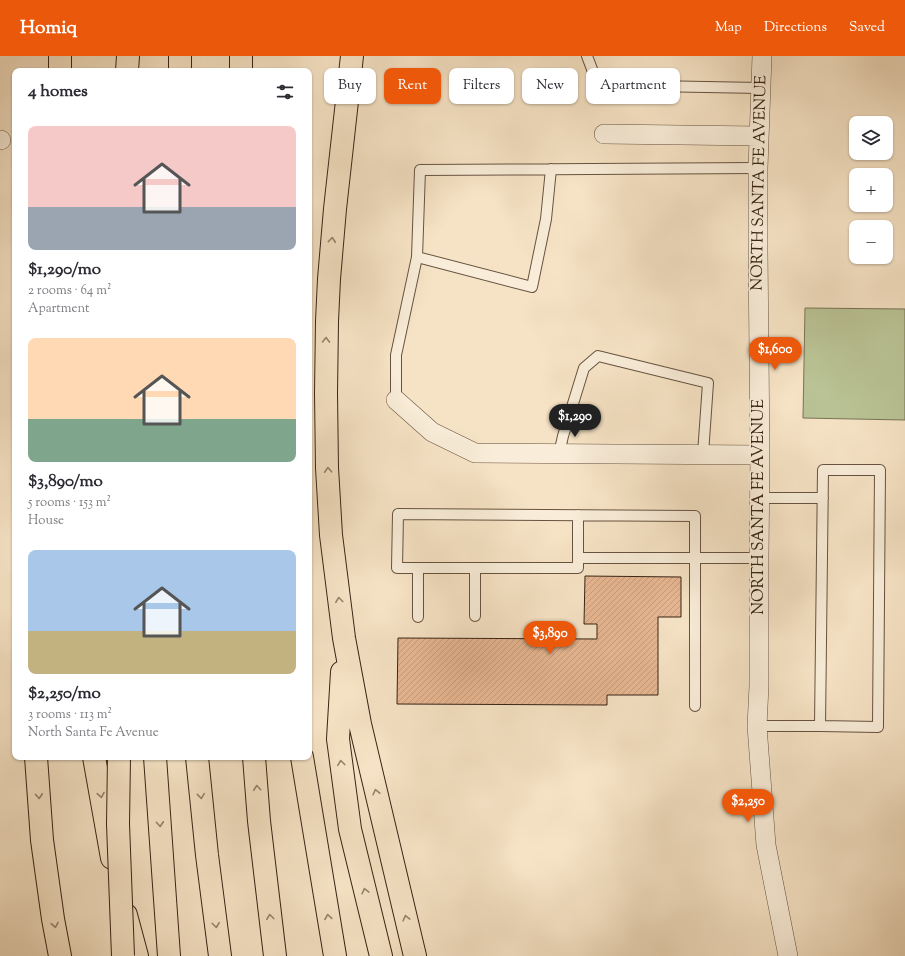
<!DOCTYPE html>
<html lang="en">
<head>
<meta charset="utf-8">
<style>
	:root { --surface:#fff; --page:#f7f7f7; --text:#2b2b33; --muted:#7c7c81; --accent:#ea580c }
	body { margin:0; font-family:"Sorts Mill Goudy",serif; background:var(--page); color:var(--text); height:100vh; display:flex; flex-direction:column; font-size:15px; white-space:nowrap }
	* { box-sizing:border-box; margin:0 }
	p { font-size:13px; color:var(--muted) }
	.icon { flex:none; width:22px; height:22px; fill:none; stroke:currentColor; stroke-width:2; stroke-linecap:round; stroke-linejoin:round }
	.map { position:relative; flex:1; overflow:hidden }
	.drawer { position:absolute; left:12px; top:12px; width:300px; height:692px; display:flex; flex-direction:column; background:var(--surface); border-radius:8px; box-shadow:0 1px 3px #0004 }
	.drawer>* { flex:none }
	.hud { position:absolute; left:324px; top:12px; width:380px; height:36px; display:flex; gap:8px }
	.controls { position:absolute; left:849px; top:60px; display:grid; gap:8px }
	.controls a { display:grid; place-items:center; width:44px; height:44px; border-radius:8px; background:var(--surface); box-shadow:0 1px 3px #0004; font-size:20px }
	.price { position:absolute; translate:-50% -34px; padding:0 9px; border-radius:14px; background:var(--accent); color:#fff; font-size:13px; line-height:26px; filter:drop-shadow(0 1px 2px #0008) }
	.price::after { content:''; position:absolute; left:50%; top:24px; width:12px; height:9px; margin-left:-6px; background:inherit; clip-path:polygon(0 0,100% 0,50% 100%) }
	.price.selected { background:#222; color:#fff }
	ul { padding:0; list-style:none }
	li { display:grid; align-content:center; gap:8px; height:212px; padding:0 16px }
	li span { display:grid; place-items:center; height:124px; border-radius:8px; color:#555 }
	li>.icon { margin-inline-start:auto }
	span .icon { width:72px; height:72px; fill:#fffc; stroke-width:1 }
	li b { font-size:17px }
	h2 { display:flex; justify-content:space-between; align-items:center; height:48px; padding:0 16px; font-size:17px }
	.tag { padding:0 14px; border-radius:8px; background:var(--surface); box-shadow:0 1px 3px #0004; font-size:14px; line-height:36px }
	.tag.selected { background:var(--accent); color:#fff }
	header { display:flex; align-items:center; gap:24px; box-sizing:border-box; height:56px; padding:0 20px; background:var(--accent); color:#fff }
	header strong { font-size:19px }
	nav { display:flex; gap:22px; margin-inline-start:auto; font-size:14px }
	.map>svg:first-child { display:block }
</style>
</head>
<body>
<header>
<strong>Homiq</strong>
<nav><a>Map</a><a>Directions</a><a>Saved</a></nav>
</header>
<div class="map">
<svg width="905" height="900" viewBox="0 0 905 900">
	<defs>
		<pattern id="building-hatch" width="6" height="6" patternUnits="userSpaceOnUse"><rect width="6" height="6" fill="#e8b793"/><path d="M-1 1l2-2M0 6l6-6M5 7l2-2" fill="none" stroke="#c89d7e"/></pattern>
	</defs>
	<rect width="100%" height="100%" fill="#f6e3c5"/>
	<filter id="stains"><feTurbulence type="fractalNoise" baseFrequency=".005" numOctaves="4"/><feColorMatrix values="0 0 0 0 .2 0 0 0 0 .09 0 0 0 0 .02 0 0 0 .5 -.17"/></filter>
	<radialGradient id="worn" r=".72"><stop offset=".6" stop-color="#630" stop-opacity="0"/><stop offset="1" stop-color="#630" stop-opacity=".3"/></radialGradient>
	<path fill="#bac496" stroke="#787455" d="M 805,252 L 905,253 L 905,364 L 803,362 Z"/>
	<path fill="url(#building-hatch)" stroke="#372314" d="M 585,520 L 681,521 L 681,561 L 658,561 L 658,639 L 607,639 L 607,649 L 397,648 L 398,582 L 597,583 L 597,568 L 584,568 Z"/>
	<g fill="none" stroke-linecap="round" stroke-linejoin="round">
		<defs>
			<path id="lane" d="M 587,0 L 598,29 L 760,32
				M 417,201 L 532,231 L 546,163 L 551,113
				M 396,344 L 396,299 L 417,201 L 420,114 L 758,112
				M 559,398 L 563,380 L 584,312 L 598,300 L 708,327 L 703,398
				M 823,414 L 880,414 L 878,671 L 820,670 Z
				M 759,442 L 823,442
				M 578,459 L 578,512 L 397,512 L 398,458 L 695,460 L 695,650
				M 578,502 L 759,502
				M 418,512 L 418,561
				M 475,512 L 475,560
				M 757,670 L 820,670"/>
			<path id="street" d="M 762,0 L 758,112 L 758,195 L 760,399 L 759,502 L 759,630 L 757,670 L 766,789 L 788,900
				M 604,78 L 759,80
				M 0,84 L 1,84
				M 396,344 L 432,376 L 475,397 L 760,399"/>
			<path id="highway" d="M 352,0 L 335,153 L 329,223 L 327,265 L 326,337 L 327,412 L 331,479 L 344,582 L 360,668 L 415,900
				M 60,15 L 60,0
				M 127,15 L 128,0
				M 180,15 L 180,0
				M 241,15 L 241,0
				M 342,616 L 338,683 L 350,773 L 381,900
				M 36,701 L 42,784 L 53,863 L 60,900
				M 94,701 L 112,802
				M 155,701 L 169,900
				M 197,701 L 207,799 L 220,900
				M 254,701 L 259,765 L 275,900
				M 302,701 L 335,900
				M 126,859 L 137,900"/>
		</defs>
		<use href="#lane" stroke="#675340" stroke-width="12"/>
		<use href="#street" stroke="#675340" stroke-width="20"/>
		<use href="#highway" stroke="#372314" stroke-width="24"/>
		<use href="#lane" stroke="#f9edd9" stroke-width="10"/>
		<use href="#street" stroke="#f9edd9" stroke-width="19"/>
		<use href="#highway" stroke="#f6e3c5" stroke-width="22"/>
		<defs>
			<path id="highway-bridge" d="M 119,701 L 118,768 L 123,900"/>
		</defs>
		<use href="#highway-bridge" stroke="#372314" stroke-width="24" stroke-linecap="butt"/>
		<use href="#highway-bridge" stroke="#f6e3c5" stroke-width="22"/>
	</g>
	<defs><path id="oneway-chevron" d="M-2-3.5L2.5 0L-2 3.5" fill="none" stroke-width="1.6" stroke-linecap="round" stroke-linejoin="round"/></defs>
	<g stroke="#96836c">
		<use href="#oneway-chevron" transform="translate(332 184) rotate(-85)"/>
		<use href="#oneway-chevron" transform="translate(326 284) rotate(-89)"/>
		<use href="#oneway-chevron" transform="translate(328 414) rotate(-93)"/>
		<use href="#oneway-chevron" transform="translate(339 544) rotate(-97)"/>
		<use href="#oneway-chevron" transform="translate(341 707) rotate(-97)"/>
		<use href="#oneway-chevron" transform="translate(257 732) rotate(-95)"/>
		<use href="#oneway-chevron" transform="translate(376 736) rotate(-103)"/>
		<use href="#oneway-chevron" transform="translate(101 739) rotate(80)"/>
		<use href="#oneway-chevron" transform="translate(39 740) rotate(86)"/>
		<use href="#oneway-chevron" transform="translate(201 740) rotate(84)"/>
		<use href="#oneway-chevron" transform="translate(160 768) rotate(86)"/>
		<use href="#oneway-chevron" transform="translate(365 835) rotate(-104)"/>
		<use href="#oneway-chevron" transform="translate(270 861) rotate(-97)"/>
		<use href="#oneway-chevron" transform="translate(328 861) rotate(-99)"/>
		<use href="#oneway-chevron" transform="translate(406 862) rotate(-104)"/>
		<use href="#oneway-chevron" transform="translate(55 869) rotate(80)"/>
		<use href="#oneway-chevron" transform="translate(216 869) rotate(83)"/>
	</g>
	<g text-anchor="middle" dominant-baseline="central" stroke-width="3.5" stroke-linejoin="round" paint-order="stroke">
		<g font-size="16" fill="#372314" stroke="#f9edd9">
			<text transform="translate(760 127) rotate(-89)">NORTH SANTA FE AVENUE</text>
			<text transform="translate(759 451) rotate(-90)">NORTH SANTA FE AVENUE</text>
		</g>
	</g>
	<rect width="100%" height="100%" filter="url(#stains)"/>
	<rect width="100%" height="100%" fill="url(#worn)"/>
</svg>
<div class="controls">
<a><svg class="icon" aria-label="layers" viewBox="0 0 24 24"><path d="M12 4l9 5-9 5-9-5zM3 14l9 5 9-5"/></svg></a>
<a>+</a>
<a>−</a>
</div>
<b class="price" style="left:775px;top:315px">$1,600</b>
<b class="price selected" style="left:575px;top:382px">$1,290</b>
<b class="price" style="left:550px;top:599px">$3,890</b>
<b class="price" style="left:748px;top:767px">$2,250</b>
<div class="hud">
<a class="tag">Buy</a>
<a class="tag selected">Rent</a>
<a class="tag">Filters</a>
<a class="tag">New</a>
<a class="tag">Apartment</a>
</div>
<section class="drawer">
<h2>4 homes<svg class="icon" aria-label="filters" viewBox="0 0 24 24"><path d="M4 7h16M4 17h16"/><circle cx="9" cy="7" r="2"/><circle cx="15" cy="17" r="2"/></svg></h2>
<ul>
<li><span style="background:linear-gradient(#f6c9c9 65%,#9aa5b1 0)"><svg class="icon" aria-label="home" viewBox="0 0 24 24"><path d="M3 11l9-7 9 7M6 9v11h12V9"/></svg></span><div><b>$1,290/mo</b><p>2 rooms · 64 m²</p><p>Apartment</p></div></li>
<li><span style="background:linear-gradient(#ffd9b3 65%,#7fa58c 0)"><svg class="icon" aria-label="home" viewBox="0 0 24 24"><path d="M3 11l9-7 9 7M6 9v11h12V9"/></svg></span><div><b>$3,890/mo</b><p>5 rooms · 153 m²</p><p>House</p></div></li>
<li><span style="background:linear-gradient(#a9c7e8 65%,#c2b280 0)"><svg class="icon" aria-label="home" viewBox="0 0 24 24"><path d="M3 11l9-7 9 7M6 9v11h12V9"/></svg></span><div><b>$2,250/mo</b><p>3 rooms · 113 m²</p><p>North Santa Fe Avenue</p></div></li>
</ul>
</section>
</div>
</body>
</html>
